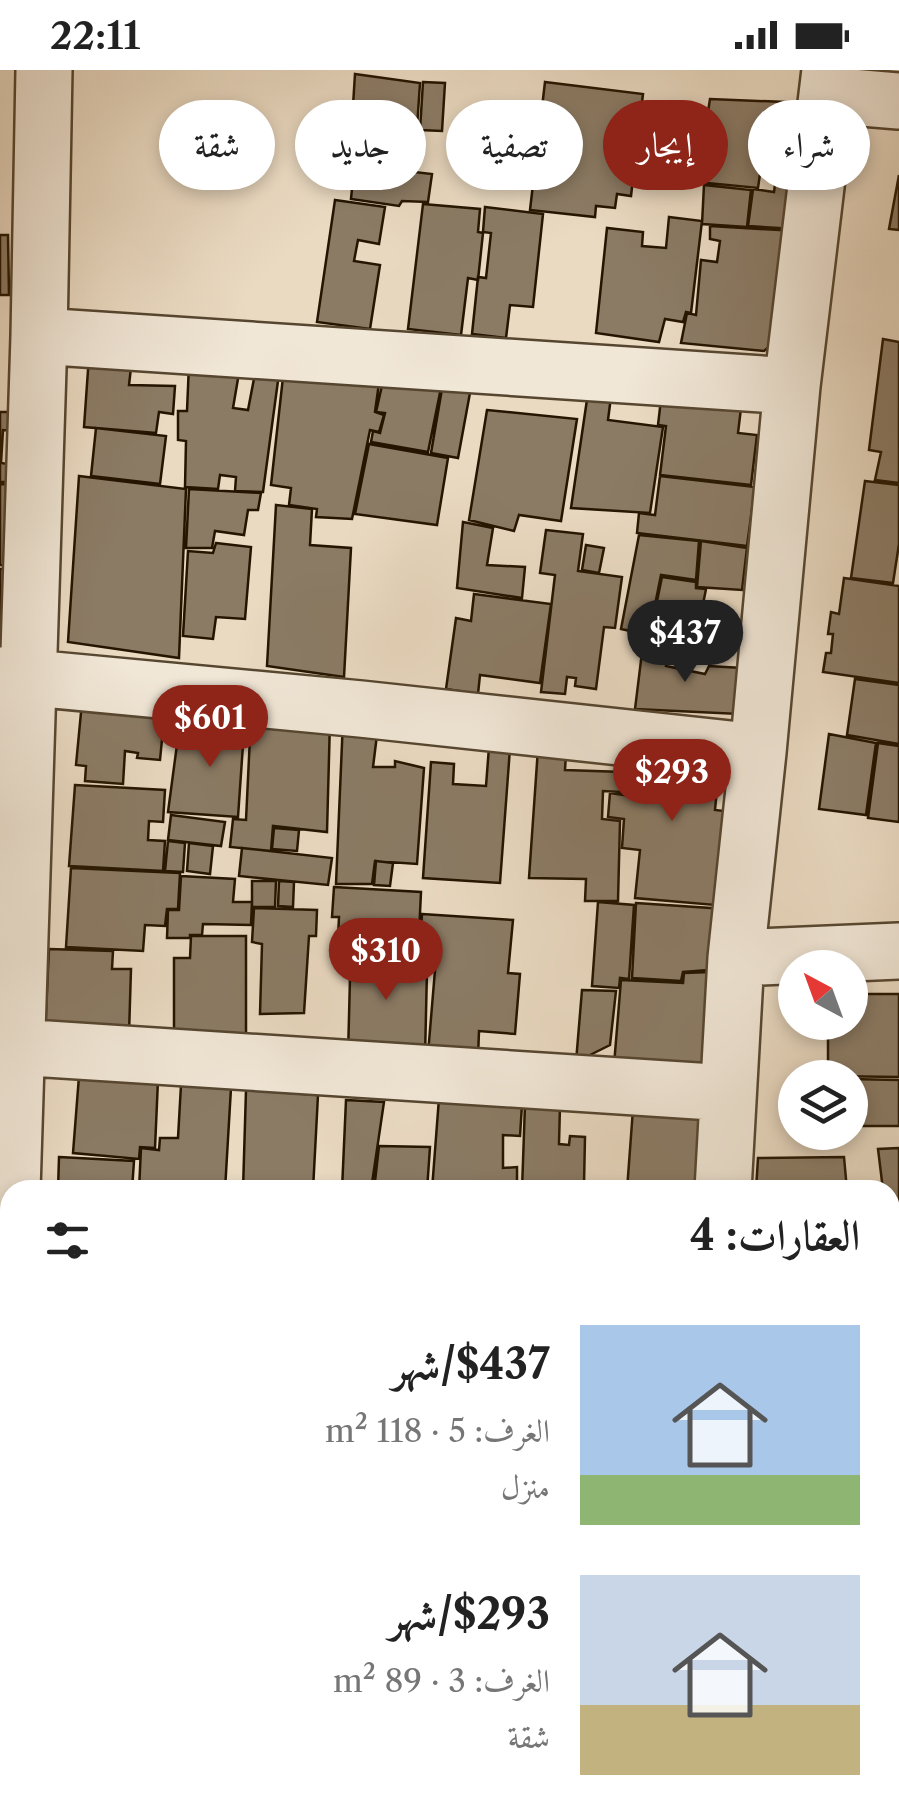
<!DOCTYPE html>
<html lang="ar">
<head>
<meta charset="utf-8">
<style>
	:root { --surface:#fff; --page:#f6f6f6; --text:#222; --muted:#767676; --accent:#8f2418 }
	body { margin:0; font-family:"Libre Caslon Text",Amiri,serif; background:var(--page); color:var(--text); direction:rtl; height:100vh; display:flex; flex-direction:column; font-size:38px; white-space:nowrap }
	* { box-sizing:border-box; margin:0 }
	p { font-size:32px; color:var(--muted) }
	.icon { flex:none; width:55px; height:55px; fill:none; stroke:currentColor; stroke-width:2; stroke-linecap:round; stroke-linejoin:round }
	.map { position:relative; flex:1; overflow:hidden; direction:ltr }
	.panel { position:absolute; left:0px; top:1110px; width:900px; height:640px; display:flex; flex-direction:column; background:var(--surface); border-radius:30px 30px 0 0; box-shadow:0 5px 15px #0003; direction:rtl }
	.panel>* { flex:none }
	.guide { position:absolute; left:30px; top:30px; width:840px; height:90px; direction:rtl; display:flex; gap:20px }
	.needle { width:65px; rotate:319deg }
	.fabs { position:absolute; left:778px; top:880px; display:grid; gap:20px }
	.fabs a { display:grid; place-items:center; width:90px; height:90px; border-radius:50%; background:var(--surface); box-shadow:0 5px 15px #0003; font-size:50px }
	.price { position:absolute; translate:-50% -85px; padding:0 22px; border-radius:35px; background:var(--accent); color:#fff; font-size:32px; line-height:65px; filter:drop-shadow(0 2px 5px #0008) }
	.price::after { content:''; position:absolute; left:50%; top:60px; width:30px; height:22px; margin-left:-15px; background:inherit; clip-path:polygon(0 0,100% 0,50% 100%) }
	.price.on { background:#222; color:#fff }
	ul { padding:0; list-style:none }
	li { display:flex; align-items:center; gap:30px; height:250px; padding:0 40px }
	li span { display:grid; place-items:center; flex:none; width:280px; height:200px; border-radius:0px; color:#555 }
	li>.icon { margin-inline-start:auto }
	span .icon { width:120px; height:120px; fill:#fffc; stroke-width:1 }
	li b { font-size:42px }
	h2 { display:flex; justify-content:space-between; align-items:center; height:120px; padding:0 40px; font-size:42px }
	.tag { padding:0 35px; border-radius:45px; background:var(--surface); box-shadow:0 5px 15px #0003; font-size:35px; line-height:90px }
	.tag.on { background:var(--accent); color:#fff }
	.status { display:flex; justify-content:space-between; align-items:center; height:70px; padding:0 50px; background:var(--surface); direction:ltr }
	.status svg { height:28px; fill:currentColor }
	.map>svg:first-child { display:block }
</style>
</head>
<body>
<div class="status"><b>22:11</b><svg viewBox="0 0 49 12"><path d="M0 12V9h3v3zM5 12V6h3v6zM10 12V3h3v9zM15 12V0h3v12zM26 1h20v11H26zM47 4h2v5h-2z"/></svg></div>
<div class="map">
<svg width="899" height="1750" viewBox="0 0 899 1750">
	<rect width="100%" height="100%" fill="#eadac2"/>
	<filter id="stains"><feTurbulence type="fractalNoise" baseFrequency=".002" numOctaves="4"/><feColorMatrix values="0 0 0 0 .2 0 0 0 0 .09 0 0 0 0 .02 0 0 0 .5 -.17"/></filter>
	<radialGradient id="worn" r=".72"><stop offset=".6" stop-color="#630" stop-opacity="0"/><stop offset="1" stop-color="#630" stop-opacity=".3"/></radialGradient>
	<path fill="#8b7b65" stroke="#241400" stroke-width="2.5" d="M 355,4 L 420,13 L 414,102 L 432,104 L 428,132 L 402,131 L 399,136 L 351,129 L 354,98 L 349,99 Z
		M 423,12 L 445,13 L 442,61 L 420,60 Z
		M 545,12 L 643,24 L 631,126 L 617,124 L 615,138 L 596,136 L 595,147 L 530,140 Z
		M 710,29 L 811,33 L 805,78 L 757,75 L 754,90 L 762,90 L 758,118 L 697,112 Z
		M 772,78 L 805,80 L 803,101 L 770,96 Z
		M 777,99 L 802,104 L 795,159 L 748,156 L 753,119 L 774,122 Z
		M 899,105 L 899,160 L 889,159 Z
		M 704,115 L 751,120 L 747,157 L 702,154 Z
		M 335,130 L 385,137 L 379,174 L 358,170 L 354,191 L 380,195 L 370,259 L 317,252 Z
		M 423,134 L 480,139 L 478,162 L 483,163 L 478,210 L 468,208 L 461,265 L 408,259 Z
		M 485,137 L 543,144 L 533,237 L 510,235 L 506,268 L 472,264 L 478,207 L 486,208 L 491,163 L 483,162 Z
		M 669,147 L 702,151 L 691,243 L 686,242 L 683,252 L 665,249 L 659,272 L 596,263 L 607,158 L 643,162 L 642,176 L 666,178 Z
		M 710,156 L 796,161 L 782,266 L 764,281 L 681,273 L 687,243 L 696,245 L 701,190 L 717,192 L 720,171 L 710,169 Z
		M 0,165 L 8,165 L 9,225 L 0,225 Z
		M 883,269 L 899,272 L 899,413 L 875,410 L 881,382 L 869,380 Z
		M 89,286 L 132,289 L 129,315 L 175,316 L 173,344 L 159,342 L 156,363 L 84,357 Z
		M 257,293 L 280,296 L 263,422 L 235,421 L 236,407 L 220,405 L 218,419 L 185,417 L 186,371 L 178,370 L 178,341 L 187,341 L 189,294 L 240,297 L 233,338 L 248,340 Z
		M 284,298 L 380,306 L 375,342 L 384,345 L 379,362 L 370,360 L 352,449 L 316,447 L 317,439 L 289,435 L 291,418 L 271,415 Z
		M 444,307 L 472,312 L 458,388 L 431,383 Z
		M 443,308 L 428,382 L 371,372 L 373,361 L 380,363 L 385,343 L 376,342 L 383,311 Z
		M 589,316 L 612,319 L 608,350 L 663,357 L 650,443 L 571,438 Z
		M 662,321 L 742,330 L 738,363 L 757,365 L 751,415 L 660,405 L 666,356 L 658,355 Z
		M 487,340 L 577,349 L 561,451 L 519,445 L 514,461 L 469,450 Z
		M 0,342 L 14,342 L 13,361 L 3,360 L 1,393 L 8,394 L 8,412 L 0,412 Z
		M 96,358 L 166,366 L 160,414 L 91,406 Z
		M 369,374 L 448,388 L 437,455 L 355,444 Z
		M 79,406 L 186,419 L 179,588 L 68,572 Z
		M 660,406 L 755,417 L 747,476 L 637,463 L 639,443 L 655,445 Z
		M 865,411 L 899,415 L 899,474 L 893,513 L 851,508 Z
		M 0,414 L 38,416 L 23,496 L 0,495 Z
		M 189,419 L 261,423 L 258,440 L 248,440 L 244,465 L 215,461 L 212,478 L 186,478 Z
		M 276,435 L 312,439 L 310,475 L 351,478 L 344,607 L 267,596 Z
		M 463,452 L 493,458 L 487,495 L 525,497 L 522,528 L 457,518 Z
		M 546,460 L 583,464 L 578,501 L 622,507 L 615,558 L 604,557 L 596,619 L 575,616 L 576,608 L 567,607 L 565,624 L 541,622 L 555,505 L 540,503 Z
		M 639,465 L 699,471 L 696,510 L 661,505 L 649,565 L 621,559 Z
		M 701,471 L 747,478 L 742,520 L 697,517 Z
		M 216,473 L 251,477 L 245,549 L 216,547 L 213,569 L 183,566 L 188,481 L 213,483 Z
		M 586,475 L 604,478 L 599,503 L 582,500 Z
		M 0,499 L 21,500 L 3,572 L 0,572 Z
		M 662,507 L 696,512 L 696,518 L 706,519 L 703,534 L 697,533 L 695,545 L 704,547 L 697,578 L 650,565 Z
		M 844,508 L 899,516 L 899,613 L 823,602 L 826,583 L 831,583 L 833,564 L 828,564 L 831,542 L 839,544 Z
		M 474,524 L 551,534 L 540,613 L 480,605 L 478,624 L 446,619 L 456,548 L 471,551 Z
		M 644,566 L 670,573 L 666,596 L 705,604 L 709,596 L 742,598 L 739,644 L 635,639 Z
		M 855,609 L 899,615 L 899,674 L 847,665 Z
		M 82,632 L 165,639 L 160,690 L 137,688 L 138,683 L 125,681 L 123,714 L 85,711 L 86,696 L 76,695 Z
		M 214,643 L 245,646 L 238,747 L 168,742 L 178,667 L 211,670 Z
		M 251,646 L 330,651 L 327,762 L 273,756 L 271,781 L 230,777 L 233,749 L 246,750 Z
		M 343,650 L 378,657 L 373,697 L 395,697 L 395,691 L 424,698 L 417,794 L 375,791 L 372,814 L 336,814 Z
		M 490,664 L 511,665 L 500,813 L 423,808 L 431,692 L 454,694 L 453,714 L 486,716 Z
		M 539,664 L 567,667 L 565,700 L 623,702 L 621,722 L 603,721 L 602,749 L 620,751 L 618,831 L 585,831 L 586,809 L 529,808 Z
		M 829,664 L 876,673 L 866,745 L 819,739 Z
		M 878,673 L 899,676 L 899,752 L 868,748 Z
		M 623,679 L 720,687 L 715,740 L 724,741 L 715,835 L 635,828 L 640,780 L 622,778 L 624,749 L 608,747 L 610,723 L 624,725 L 626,701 L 621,700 Z
		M 75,715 L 165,720 L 163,752 L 149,751 L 148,770 L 165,771 L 163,801 L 69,796 Z
		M 171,745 L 225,752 L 221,776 L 168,770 Z
		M 274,758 L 299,760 L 297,781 L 272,779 Z
		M 168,771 L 185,773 L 183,802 L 165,801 Z
		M 189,773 L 213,776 L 210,804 L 187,801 Z
		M 242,778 L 332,788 L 328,815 L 239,806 Z
		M 376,791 L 393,793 L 390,816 L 374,815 Z
		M 71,798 L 180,803 L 178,839 L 167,839 L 165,856 L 145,855 L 143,881 L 66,877 Z
		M 181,806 L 235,809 L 233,832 L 252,832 L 251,855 L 203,854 L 202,865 L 190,865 L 190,868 L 167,868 L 168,840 L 179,840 Z
		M 252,811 L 276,811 L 275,837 L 252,837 Z
		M 279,811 L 294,812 L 293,837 L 278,836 Z
		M 334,817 L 421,822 L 419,864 L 390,862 L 390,871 L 338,868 L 339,847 L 332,847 Z
		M 598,832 L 634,835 L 629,909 L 620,908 L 619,918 L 592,916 Z
		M 636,833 L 725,839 L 709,900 L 683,902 L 681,911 L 632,908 Z
		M 254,838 L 317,840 L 316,866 L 309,866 L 304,943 L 260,944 L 262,874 L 252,872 Z
		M 422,844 L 513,850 L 508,903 L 520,904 L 515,964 L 479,961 L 478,988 L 428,984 L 435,900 L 418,898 Z
		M 191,866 L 246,866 L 246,966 L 174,975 L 174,888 L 190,888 Z
		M 351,870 L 396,873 L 395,895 L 417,895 L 417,900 L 427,900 L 425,987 L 348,985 Z
		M 49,879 L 113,881 L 112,899 L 131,899 L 129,964 L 45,962 Z
		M 710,902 L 720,978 L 691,1002 L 614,995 L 621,910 L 683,913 L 684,903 Z
		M 582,920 L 616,921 L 610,975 L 576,992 Z
		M 850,924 L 899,924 L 899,1007 L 828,1006 L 828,952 L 850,952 Z
		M 79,1006 L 158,1010 L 155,1078 L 140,1077 L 139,1089 L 73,1083 Z
		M 850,1009 L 899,1010 L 899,1056 L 850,1056 Z
		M 181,1015 L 231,1018 L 225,1120 L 139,1120 L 141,1078 L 159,1080 L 160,1068 L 178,1068 Z
		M 246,1020 L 318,1025 L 313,1120 L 243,1120 Z
		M 439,1028 L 522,1035 L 520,1066 L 503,1065 L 503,1098 L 517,1097 L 517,1120 L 432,1120 Z
		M 346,1030 L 384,1032 L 371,1120 L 342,1120 Z
		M 525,1034 L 560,1036 L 559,1074 L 569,1075 L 570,1066 L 585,1067 L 584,1115 L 607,1116 L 607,1120 L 522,1120 Z
		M 633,1039 L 721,1045 L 733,1120 L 627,1120 Z
		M 379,1076 L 430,1077 L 427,1120 L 374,1120 Z
		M 899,1078 L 899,1135 L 890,1135 L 890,1120 L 883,1120 L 878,1079 Z
		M 59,1087 L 134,1091 L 132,1120 L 58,1120 Z
		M 844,1087 L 847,1120 L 756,1120 L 758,1088 Z
		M 890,1176 L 899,1176 L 899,1305 L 897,1306 L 890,1239 Z
		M 899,1410 L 899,1545 L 890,1545 L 890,1411 Z
		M 0,1580 L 10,1581 L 10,1654 L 0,1653 Z
		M 899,1624 L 899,1650 L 890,1650 L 890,1625 Z
		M 899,1650 L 899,1681 L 890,1681 L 890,1651 Z
		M 894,1689 L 899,1689 L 899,1750 L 894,1750 L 897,1738 L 890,1737 L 890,1709 Z
		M 0,1703 L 9,1704 L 10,1740 L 26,1740 L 24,1750 L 3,1747 L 0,1750 Z
		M 61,1740 L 122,1740 L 121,1750 L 60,1750 Z
		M 126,1740 L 208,1740 L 207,1750 L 125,1750 Z
		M 229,1740 L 310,1740 L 309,1750 L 228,1750 Z
		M 346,1740 L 406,1740 L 404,1750 L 344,1750 Z
		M 494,1740 L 579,1740 L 578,1750 L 493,1750 Z
		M 583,1740 L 656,1740 L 656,1750 L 583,1750 Z
		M 793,1740 L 852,1740 L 851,1749 Z
		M 789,1741 L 832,1750 L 786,1750 Z
		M 438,1742 L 465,1745 L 465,1750 L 437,1750 Z"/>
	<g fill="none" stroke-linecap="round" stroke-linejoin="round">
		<defs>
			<path id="street" d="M 827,25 L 899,31
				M 39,266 L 792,316
				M 0,605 L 361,639 L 758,682
				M 736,888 L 899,881
				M 16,977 L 728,1023
				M 12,1120 L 39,266 L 44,0
				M 723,1120 L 736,888 L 758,682 L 792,316 L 830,0
				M 0,1330 L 3,1320 L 10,1165
				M 890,1382 L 899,1381
				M 0,1386 L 10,1386
				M 0,1566 L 10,1567
				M 699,1750 L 700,1740"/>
		</defs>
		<use href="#street" stroke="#564630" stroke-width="60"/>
		<use href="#street" stroke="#f1e7d7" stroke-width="55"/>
	</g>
	<rect width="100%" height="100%" filter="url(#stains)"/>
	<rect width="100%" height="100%" fill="url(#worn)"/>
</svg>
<div class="fabs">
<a><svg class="needle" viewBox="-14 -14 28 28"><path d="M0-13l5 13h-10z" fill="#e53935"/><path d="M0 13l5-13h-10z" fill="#767676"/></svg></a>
<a><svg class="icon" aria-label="layers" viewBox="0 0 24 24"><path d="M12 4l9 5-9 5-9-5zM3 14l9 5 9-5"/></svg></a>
</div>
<b class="price on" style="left:685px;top:615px">$437</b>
<b class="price" style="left:210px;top:700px">$601</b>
<b class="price" style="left:672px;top:754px">$293</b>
<b class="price" style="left:386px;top:933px">$310</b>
<div class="guide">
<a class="tag">شراء</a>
<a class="tag on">إيجار</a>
<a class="tag">تصفية</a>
<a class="tag">جديد</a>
<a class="tag">شقة</a>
</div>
<section class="panel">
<h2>العقارات: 4<svg class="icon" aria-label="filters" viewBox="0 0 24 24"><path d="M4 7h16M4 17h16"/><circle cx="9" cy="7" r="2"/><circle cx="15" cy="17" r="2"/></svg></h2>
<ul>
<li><span style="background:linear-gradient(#a9c7e8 75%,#8fb573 0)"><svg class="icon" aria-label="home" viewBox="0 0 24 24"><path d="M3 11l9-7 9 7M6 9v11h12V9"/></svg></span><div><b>$437/شهر</b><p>الغرف: 5 · 118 m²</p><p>منزل</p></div></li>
<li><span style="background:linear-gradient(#c9d6e8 65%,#c2b280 0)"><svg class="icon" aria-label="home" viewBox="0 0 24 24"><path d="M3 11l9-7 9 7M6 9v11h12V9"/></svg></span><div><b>$293/شهر</b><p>الغرف: 3 · 89 m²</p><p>شقة</p></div></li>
</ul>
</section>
</div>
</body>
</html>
